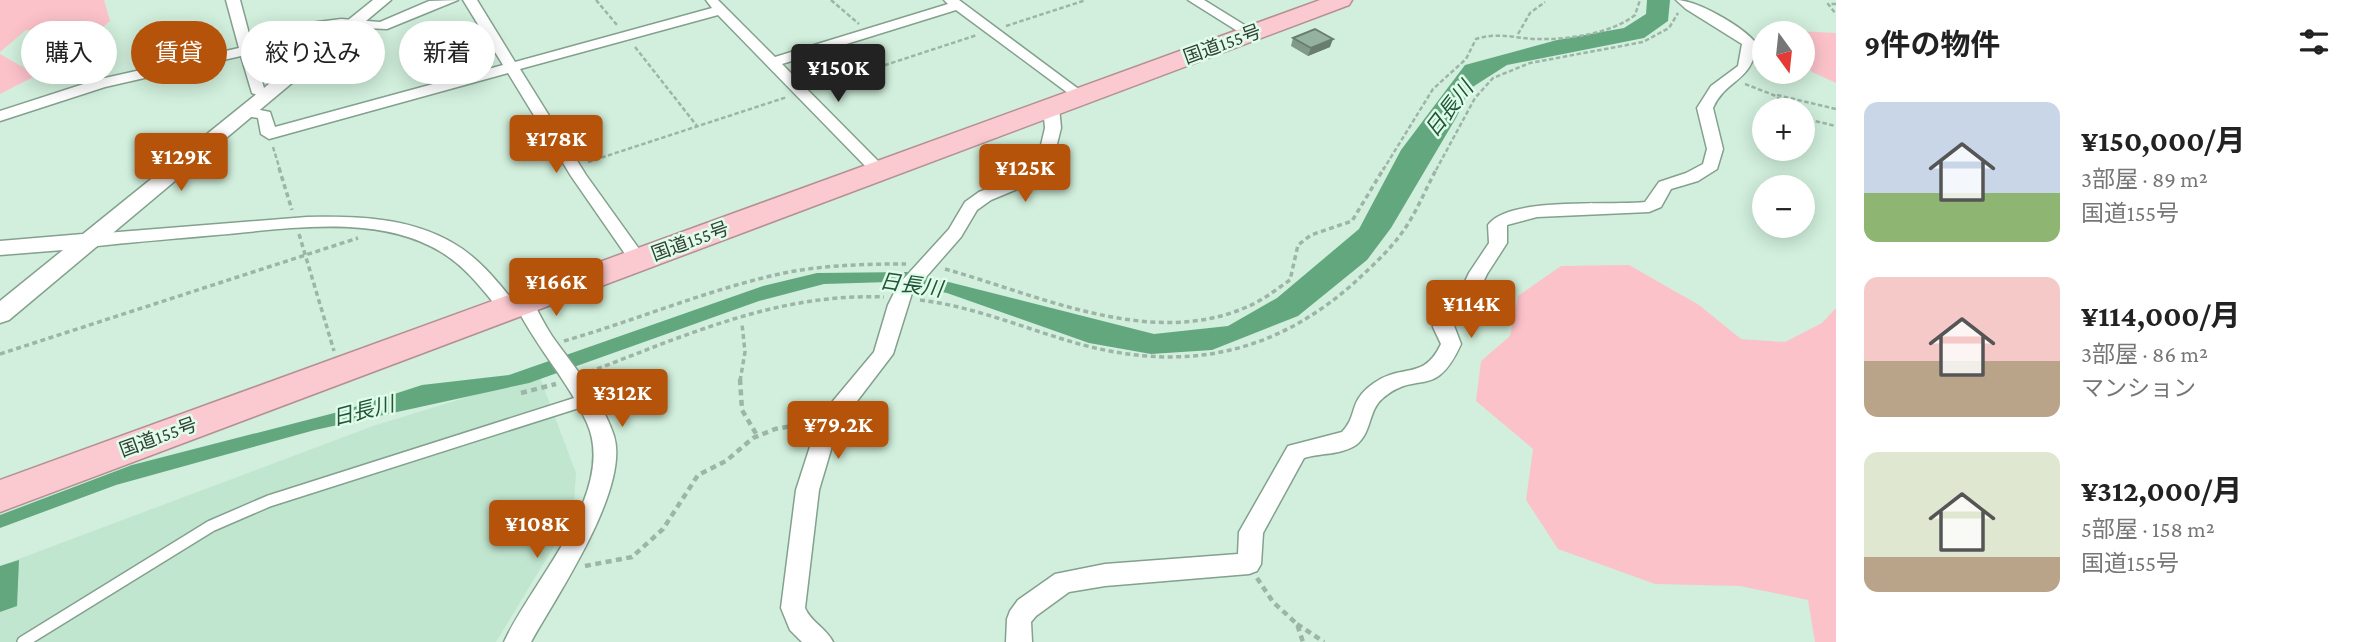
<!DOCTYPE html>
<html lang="ja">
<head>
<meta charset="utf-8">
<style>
	:root { --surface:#fff; --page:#f2f2f2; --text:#222; --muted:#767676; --accent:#b45309 }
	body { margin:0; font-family:"Crimson Pro","Noto Sans JP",serif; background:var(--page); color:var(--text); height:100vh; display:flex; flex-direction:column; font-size:26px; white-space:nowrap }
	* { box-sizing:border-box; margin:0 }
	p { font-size:23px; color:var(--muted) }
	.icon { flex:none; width:38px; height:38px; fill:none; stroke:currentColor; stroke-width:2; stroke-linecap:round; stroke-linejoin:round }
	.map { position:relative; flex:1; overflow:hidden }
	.panel { display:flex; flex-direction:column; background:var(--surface); width:525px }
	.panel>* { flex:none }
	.hud { position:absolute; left:21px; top:21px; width:665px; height:63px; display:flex; gap:14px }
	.needle { width:46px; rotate:165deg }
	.fabs { position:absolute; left:1752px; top:21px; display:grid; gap:14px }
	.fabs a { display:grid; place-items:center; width:63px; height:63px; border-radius:50%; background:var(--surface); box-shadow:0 4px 18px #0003; font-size:35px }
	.price { position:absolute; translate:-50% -60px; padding:0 16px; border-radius:7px; background:var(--accent); color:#fff; font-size:23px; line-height:46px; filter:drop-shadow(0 2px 4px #0008) }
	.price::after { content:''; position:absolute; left:50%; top:42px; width:21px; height:16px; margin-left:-10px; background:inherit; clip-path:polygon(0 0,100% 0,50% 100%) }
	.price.current { background:#222; color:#fff }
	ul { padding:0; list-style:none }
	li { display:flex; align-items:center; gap:21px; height:175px; padding:0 28px }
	li span { display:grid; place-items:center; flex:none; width:196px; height:140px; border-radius:14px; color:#555 }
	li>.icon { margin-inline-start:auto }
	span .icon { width:84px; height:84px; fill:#fffc; stroke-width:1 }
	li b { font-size:30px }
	h2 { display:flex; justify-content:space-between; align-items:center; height:84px; padding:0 28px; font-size:30px }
	.tag { padding:0 24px; border-radius:32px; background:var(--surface); box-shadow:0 4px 18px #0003; font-size:24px; line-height:63px }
	.tag.current { background:var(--accent); color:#fff }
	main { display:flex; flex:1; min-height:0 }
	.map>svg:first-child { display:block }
</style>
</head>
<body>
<main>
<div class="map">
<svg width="1836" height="642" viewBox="0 0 1836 642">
	<rect width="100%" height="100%" fill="#d1efdc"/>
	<path fill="#c1e6cf" d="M 539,375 L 576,473 L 573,515 L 496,642 L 0,642 L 0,566 L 373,426 Z"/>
	<path fill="#fcc2ca" d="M 0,0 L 104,0 L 110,21 L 88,39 L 26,30 L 0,52 Z
		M 1779,30 L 1836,33 L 1836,83 L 1812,72 L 1803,63 L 1802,33 L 1780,33 Z
		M 0,54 L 37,75 L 0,94 Z
		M 1629,265 L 1699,305 L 1741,339 L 1785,342 L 1822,323 L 1836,308 L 1836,642 L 1815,642 L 1808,600 L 1740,586 L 1655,584 L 1558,549 L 1526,500 L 1533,449 L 1476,401 L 1481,361 L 1510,336 L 1518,296 L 1561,266 Z"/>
	<path fill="#63a77f" d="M 1647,0 L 1670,0 L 1668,21 L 1644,38 L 1507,65 L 1471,88 L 1456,118 L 1391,228 L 1367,260 L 1298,316 L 1212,350 L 1151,354 L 1089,343 L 947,293 L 889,282 L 824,284 L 759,301 L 529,383 L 315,430 L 116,485 L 0,528 L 0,515 L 132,465 L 342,411 L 422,385 L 509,375 L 763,286 L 817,273 L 909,272 L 1154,334 L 1228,326 L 1277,298 L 1359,229 L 1401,150 L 1465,65 L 1557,40 L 1624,28 L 1646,14 Z
		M 19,560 L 17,606 L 0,612 L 0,566 Z"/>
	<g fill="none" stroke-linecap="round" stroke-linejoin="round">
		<defs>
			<path id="service" d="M 23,642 L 211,526 L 269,501 L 586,400"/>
			<path id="minor" d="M 226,0 L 240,0 L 252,45 L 310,23 L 341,19 L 380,22 L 429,1 L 458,0 L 387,29 L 341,27 L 313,31 L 272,49 L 254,53 L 264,88 L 274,95 L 272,98 L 267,99 L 252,93 L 241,56 L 105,87 L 0,121 L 0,111 L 96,80 L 239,48 Z
				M 463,0 L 477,0 L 515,62 L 712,8 L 706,0 L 718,0 L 775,57 L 948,4 L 944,0 L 959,0 L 1088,96 L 1086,99 L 1076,99 L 956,10 L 782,64 L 885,168 L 887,171 L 879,176 L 873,174 L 718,15 L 520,69 L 586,175 L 647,260 L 638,266 L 632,264 L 571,176 L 508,73 L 269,139 L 261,134 L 258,118 L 241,115 L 238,112 L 246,107 L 270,112 L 275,127 L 503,65 Z
				M 1188,0 L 1204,0 L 1259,34 L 1257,37 L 1247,37 Z
				M 1676,0 C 1697,0 1742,26 1756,43 C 1754,82 1726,78 1713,108 L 1723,149 L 1717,169 L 1698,181 L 1671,189 L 1661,207 L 1649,212 L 1537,217 L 1507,225 L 1507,243 L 1487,274 L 1468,314 L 1453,323 L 1461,344 C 1435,402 1417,368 1382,399 C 1368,411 1372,433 1356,445 C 1341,455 1320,453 1304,458 L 1263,533 L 1261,564 L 1257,571 L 1249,574 L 1105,586 L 1069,592 L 1036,616 L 1031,622 L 1032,642 L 1006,642 L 1007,619 L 1010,611 L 1018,600 L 1055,574 L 1105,564 L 1238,554 L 1239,532 L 1288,446 L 1342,432 C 1359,414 1347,402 1374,383 C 1402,363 1424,381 1441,344 L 1433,327 L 1434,320 L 1454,305 L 1469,273 L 1489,243 L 1488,225 C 1508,196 1610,206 1645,202 L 1659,182 L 1686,173 L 1703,164 L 1707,149 L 1697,108 L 1711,86 L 1738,66 L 1742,44 L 1686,9 Z
				M 1051,102 L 1059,107 L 1061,128 L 1049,176 L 991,200 L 977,210 L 961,237 L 912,293 L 893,354 L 838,426 L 819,490 L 805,608 C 811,622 826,628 833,642 L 802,642 L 790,630 L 781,608 L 796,490 L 817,425 L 833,401 L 874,352 L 888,305 L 898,285 L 949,229 L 965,202 L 979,192 L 1035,170 L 1045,128 L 1043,107 Z
				M 307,217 C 356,216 409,217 453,243 C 478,257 497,281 515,303 L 524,296 L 531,298 C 538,311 544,324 552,336 C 574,367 602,399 614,436 C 630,489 557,595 531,642 L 504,642 C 531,582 618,492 587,423 C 569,382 537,348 517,308 L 508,314 L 501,312 C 483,290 465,266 441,252 C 377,213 287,229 216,235 C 174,239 131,242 89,247 L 80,241 L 83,237 L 106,233 Z"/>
			<path id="tertiary" d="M 373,0 L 391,0 L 9,320 L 0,323 L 0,301 L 63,250 L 0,255 L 0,241 L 83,234 Z"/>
			<path id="trunk" d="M 1320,0 L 1352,0 L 1349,5 L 0,512 L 0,480 Z"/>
		</defs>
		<use href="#service" stroke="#84a08e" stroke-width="14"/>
		<use href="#minor" stroke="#84a08e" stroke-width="3"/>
		<use href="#tertiary" stroke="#84a08e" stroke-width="3"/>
		<use href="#trunk" stroke="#b49093" stroke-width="3"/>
		<path stroke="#9db5a6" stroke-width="2.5" stroke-dasharray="4.5 2.5" stroke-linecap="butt" d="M 596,0 L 617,25
			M 831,0 L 859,24
			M 1836,4 L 1828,4 L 1836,14
			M 1006,26 L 1086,0
			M 1518,34 L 1530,13 L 1545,2
			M 635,47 L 697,126
			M 1745,84 L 1776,96 L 1791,110
			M 818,87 L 977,35
			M 1777,95 L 1836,109
			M 1802,118 L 1836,126
			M 273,147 L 280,170
			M 588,162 L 787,97
			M 1383,170 L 1433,89 L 1466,59 L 1476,39 C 1497,32 1514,38 1535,39 C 1566,40 1611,34 1635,15 L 1640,0
			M 1436,170 L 1475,98 L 1493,78 L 1530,63 L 1643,42 L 1669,28 L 1678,13"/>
		<path stroke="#9db5a6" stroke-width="3.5" stroke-dasharray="5 3.5" stroke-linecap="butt" d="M 279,168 L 292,210
			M 299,234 L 334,351
			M 945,269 C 1039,295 1152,350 1249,306 C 1263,300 1277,289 1290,280 L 1298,245 L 1311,235 L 1352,221 L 1384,168
			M 920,300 C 977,307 1028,330 1083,345 C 1186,372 1274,354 1354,283 C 1370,268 1388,252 1401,234 C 1416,214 1425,190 1437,168
			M 564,341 C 637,320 709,289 784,273 C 824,265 865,264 906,264
			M 0,354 L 358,238
			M 589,372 C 687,335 777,293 884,297
			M 740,381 L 745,352 L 742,324"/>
		<path stroke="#9db5a6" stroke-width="4.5" stroke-dasharray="6 4.5" stroke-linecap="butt" d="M 740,379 L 742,410 L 758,437
			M 521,393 L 556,384
			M 585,566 L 632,557 L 663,529 L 698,475 L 726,461 L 753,438 L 775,429 L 809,423
			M 1257,578 L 1273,602 L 1297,624 L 1303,642
			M 1297,624 L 1324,642"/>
		<use href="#service" stroke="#fff" stroke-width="11"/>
		<use href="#minor" fill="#fff" fill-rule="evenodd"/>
		<use href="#tertiary" fill="#fff" fill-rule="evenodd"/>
		<use href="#trunk" fill="#facad0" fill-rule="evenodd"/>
	</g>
	<path fill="#80998a" d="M 1293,38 L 1330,47 L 1308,56 L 1291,46 Z"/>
	<path fill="#687d70" d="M 1333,39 L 1330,47 L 1308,56 L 1311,48 Z"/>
	<path fill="#95b2a0" stroke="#687d70" stroke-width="2" d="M 1315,29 L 1333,39 L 1311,48 L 1293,38 Z"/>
	<g text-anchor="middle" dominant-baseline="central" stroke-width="5" stroke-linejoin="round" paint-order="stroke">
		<g font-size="19" fill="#333f37" stroke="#dffde9">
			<text transform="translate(1222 44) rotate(-20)">国道155号</text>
			<text transform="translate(690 241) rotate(-20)">国道155号</text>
			<text transform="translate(158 437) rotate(-20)">国道155号</text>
		</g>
		<g font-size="21" font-style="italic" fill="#215439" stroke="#dffde9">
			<text transform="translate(1449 109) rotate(-52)">日長川</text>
			<text transform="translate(911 285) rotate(8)">日長川</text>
			<text transform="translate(363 411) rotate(-14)">日長川</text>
		</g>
	</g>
</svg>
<div class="fabs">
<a><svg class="needle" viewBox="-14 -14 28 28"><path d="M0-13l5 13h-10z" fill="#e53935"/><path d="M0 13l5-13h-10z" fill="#767676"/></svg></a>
<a>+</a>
<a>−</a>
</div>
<b class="price current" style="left:838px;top:104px">¥150K</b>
<b class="price" style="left:556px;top:175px">¥178K</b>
<b class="price" style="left:181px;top:193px">¥129K</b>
<b class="price" style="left:1025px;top:204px">¥125K</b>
<b class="price" style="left:556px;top:318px">¥166K</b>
<b class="price" style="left:1471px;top:340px">¥114K</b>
<b class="price" style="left:622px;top:429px">¥312K</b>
<b class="price" style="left:838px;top:461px">¥79.2K</b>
<b class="price" style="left:537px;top:560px">¥108K</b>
<div class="hud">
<a class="tag">購入</a>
<a class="tag current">賃貸</a>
<a class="tag">絞り込み</a>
<a class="tag">新着</a>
</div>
</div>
<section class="panel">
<h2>9件の物件<svg class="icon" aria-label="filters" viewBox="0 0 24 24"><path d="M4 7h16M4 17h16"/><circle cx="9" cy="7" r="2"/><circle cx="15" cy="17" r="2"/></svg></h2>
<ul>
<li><span style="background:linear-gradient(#c9d6e8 65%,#8fb573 0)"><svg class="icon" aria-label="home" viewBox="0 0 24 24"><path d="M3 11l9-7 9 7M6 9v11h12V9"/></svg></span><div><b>¥150,000/月</b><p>3部屋 · 89 m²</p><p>国道155号</p></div></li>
<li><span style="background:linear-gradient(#f6c9c9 60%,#b9a48a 0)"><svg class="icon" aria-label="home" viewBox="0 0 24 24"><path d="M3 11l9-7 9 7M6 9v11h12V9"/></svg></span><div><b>¥114,000/月</b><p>3部屋 · 86 m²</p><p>マンション</p></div></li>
<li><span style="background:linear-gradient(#dfe7d0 75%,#b9a48a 0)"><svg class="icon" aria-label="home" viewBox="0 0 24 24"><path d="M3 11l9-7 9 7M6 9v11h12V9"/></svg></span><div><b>¥312,000/月</b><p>5部屋 · 158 m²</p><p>国道155号</p></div></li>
</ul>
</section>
</main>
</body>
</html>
